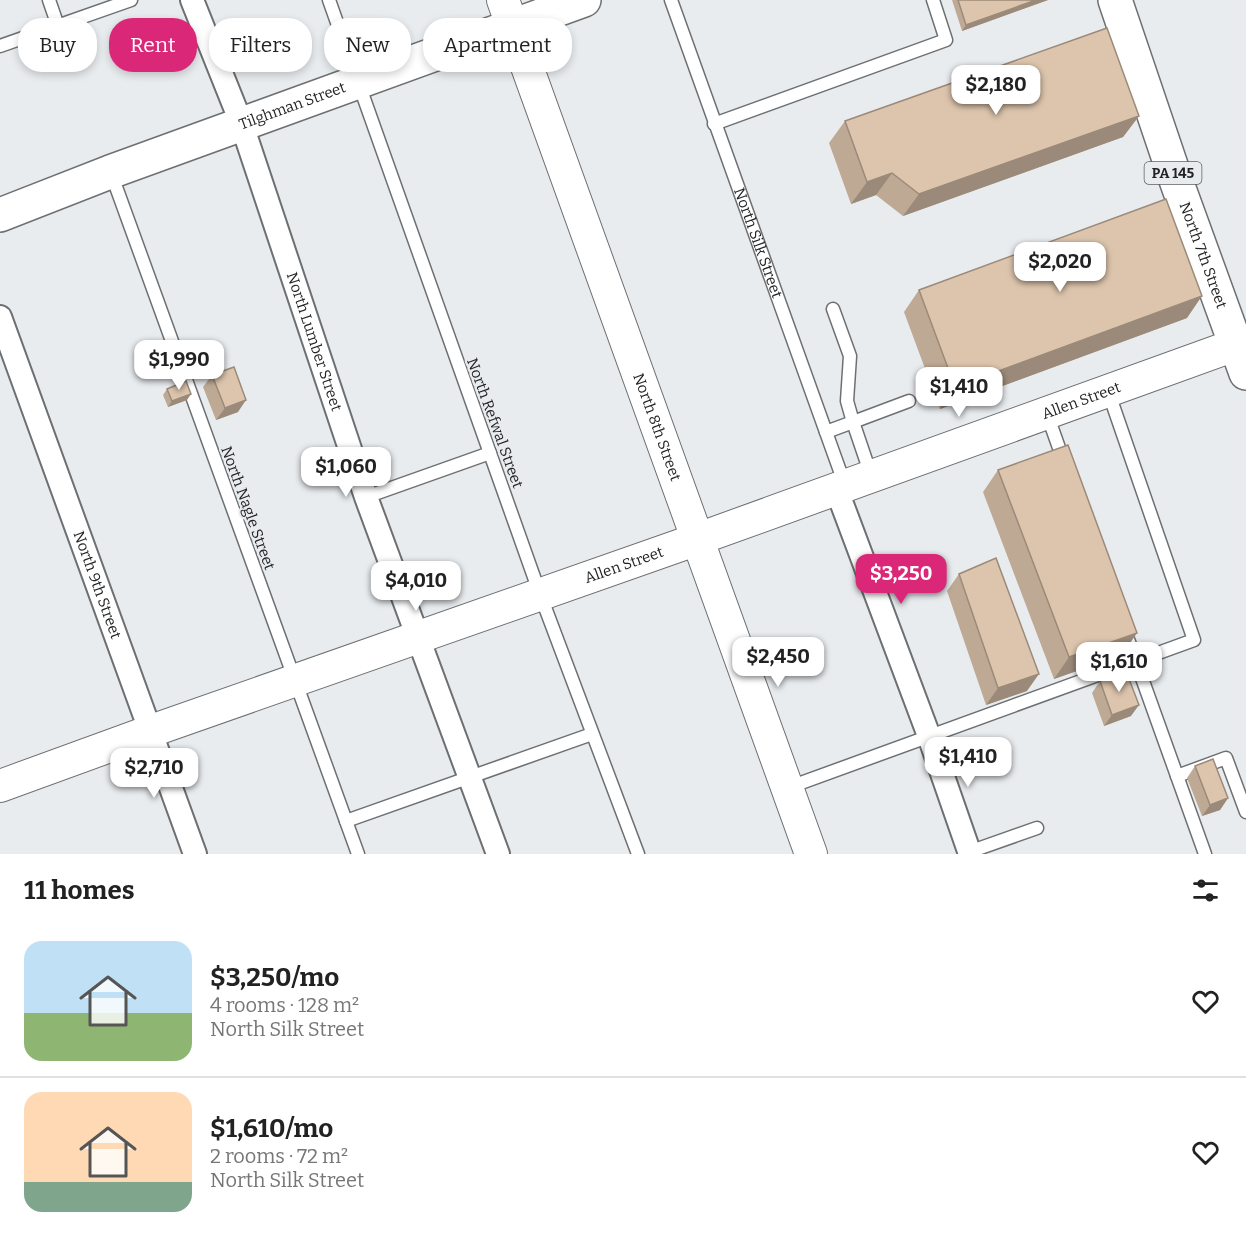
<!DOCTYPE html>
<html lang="en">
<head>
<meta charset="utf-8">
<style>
	:root { --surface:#fff; --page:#f6f6f6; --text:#222; --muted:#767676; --line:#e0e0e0; --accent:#db2777 }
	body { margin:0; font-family:Bitter,serif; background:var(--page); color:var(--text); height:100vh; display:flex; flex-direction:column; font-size:22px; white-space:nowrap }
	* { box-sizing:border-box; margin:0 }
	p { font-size:20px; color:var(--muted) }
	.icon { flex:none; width:33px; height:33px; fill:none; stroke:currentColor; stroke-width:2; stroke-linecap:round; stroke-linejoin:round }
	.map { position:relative; height:854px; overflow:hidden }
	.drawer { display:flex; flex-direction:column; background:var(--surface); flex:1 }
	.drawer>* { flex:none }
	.banner { position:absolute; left:18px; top:18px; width:600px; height:54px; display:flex; gap:12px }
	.price { position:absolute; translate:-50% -51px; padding:0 14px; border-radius:12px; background:#fff; color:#222; font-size:20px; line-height:39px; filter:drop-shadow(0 2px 3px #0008) }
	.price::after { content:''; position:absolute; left:50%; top:36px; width:18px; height:14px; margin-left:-9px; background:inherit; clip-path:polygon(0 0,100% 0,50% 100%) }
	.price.active { background:var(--accent); color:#fff }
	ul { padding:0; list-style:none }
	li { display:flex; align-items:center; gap:18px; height:150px; padding:0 24px }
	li+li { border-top:2px solid var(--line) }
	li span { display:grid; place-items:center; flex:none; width:168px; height:120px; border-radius:18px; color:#555 }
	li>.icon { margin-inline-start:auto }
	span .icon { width:72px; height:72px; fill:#fffc; stroke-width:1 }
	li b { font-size:26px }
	h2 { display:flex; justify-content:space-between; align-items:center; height:72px; padding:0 24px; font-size:26px }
	.chip { padding:0 21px; border-radius:24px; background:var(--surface); box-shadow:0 3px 9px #0003; font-size:21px; line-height:54px }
	.chip.active { background:var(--accent); color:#fff }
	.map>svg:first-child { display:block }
</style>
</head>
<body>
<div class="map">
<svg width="1246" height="854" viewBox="0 0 1246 854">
	<rect width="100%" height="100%" fill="#e9ecef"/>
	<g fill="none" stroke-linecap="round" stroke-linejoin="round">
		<defs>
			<g id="lane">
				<path d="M 49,0 L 58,26"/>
				<path d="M 329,0 L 540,594 L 638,854"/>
				<path id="s1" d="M 671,0 L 845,485"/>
				<path d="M 0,46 L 131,0"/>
				<path d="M 714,124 L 946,40 L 933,0"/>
				<path d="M 111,173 L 358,854"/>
				<path d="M 1047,414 L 1064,462"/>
				<path d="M 826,432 L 853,422 L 847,401 L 850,356 L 833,309"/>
				<path d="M 871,475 L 853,422 L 909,401"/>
				<path d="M 366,497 L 490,453"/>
				<path d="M 1124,628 L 1205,854"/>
				<path d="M 1177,776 L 1226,758 L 1246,812"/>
				<path d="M 787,788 L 1194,640 L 1108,391"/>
				<path d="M 346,821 L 592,734"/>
				<path d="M 969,852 L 1037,828"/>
			</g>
			<g id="street">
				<path id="s2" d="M 192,0 L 242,125 L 366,497 L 498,854"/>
				<path id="s3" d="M 0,317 L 195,854"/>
				<path d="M 836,488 L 929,736 L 970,854"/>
			</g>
			<g id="secondary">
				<path id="s4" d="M 503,0 L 811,854"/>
				<path id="s5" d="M 0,786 L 151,731 L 698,539 L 1246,341"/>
			</g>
			<g id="primary">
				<path id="s6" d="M 1115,0 L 1177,183 L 1246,373"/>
				<path id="s7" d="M 0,215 L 110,172 L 584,0"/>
			</g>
		</defs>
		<use href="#lane" stroke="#6d7072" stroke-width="15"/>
		<use href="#street" stroke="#6d7072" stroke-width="26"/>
		<use href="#secondary" stroke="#6d7072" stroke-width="34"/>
		<use href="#primary" stroke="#6d7072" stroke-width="36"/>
		<use href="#lane" stroke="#fff" stroke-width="12"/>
		<use href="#street" stroke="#fff" stroke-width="22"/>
		<use href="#secondary" stroke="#fff" stroke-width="32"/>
		<use href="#primary" stroke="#fff" stroke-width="33"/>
	</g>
	<path fill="#bea995" d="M 952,0 L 1048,0 L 962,31 Z
		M 1139,116 L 1123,137 L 903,216 L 876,195 L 851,204 L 829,143 L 845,121 Z
		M 919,290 L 1187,318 L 940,409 L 904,312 Z
		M 212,375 L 238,412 L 216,420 L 203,387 Z
		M 167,389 L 187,400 L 168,407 L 163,395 Z
		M 998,470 L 1122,655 L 1054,679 L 983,492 Z
		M 959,574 L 1027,691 L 986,705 L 947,591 Z
		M 1100,681 L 1131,716 L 1104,726 L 1092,693 Z
		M 1195,766 L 1228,798 L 1220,810 L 1202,816 L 1187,778 Z"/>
	<path fill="#9b8a79" d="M 1036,0 L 1048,0 L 962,31 L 966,25 Z
		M 1139,116 L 1123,137 L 903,216 L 919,194 Z
		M 892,173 L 876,195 L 851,204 L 867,182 Z
		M 1202,296 L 1187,318 L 940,409 L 955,387 Z
		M 191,394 L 187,400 L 168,407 L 172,401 Z
		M 246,400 L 238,412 L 216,420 L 225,408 Z
		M 1137,633 L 1122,655 L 1054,679 L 1069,657 Z
		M 1039,674 L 1027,691 L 986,705 L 998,688 Z
		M 1139,705 L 1131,716 L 1104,726 L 1112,715 Z
		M 1228,798 L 1220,810 L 1202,816 L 1210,805 Z"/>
	<path fill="#ddc5ad" stroke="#9b8a79" stroke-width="1.5" d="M 958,0 L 1036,0 L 966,25 Z
		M 1107,28 L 1139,116 L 919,194 L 892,173 L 867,182 L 845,121 Z
		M 1166,199 L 1202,296 L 955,387 L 919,290 Z
		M 234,367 L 246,400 L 225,408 L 212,375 Z
		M 186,381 L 191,394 L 172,401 L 167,389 Z
		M 1068,445 L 1137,633 L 1069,657 L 998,470 Z
		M 996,558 L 1039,674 L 998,688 L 959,574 Z
		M 1126,671 L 1139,705 L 1112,715 L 1100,681 Z
		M 1213,759 L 1228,798 L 1210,805 L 1195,766 Z"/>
	<g text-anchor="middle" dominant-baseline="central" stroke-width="4.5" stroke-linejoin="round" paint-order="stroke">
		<rect fill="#e9ecef" stroke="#5e5f61" stroke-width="1.5" x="1144.5" y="162" width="57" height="22" rx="4.5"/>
		<g font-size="14" font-weight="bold" fill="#222324">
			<text x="1173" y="173">PA 145</text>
		</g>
		<g font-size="15" fill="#222324" stroke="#e9ecef">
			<text stroke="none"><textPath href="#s7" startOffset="312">Tilghman Street</textPath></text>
			<text stroke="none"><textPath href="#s1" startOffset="258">North Silk Street</textPath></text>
			<text stroke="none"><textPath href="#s6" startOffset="270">North 7th Street</textPath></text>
			<text stroke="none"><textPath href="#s2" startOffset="363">North Lumber Street</textPath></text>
			<text stroke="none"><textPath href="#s5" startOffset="1148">Allen Street</textPath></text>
			<text transform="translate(495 423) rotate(70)">North Refwal Street</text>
			<text stroke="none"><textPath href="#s4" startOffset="454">North 8th Street</textPath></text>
			<text transform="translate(248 508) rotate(70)">North Nagle Street</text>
			<text stroke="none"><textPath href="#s5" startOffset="662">Allen Street</textPath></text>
			<text stroke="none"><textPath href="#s3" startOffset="285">North 9th Street</textPath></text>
		</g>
	</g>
</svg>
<b class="price" style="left:996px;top:116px">$2,180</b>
<b class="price" style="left:1060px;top:293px">$2,020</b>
<b class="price" style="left:179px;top:391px">$1,990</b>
<b class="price" style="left:959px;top:418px">$1,410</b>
<b class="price" style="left:346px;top:498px">$1,060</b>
<b class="price active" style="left:901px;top:605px">$3,250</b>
<b class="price" style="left:416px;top:612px">$4,010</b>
<b class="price" style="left:778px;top:688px">$2,450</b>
<b class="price" style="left:1119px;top:693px">$1,610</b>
<b class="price" style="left:968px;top:788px">$1,410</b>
<b class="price" style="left:154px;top:799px">$2,710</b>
<div class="banner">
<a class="chip">Buy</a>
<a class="chip active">Rent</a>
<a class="chip">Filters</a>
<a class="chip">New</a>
<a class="chip">Apartment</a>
</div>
</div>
<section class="drawer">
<h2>11 homes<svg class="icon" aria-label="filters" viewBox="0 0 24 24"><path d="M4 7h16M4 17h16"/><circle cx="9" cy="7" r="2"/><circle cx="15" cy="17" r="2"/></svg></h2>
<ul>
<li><span style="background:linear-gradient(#bfe0f5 60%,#8fb573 0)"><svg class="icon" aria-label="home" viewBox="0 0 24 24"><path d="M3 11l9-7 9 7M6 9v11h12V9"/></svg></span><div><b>$3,250/mo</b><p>4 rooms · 128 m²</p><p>North Silk Street</p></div><svg class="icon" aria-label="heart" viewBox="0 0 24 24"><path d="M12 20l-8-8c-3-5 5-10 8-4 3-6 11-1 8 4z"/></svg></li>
<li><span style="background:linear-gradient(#ffd9b3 75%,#7fa58c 0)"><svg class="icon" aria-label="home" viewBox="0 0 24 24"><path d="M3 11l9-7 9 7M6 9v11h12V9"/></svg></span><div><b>$1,610/mo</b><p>2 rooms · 72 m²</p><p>North Silk Street</p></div><svg class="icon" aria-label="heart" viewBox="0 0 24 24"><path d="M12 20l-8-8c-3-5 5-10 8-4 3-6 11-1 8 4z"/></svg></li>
</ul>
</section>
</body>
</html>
